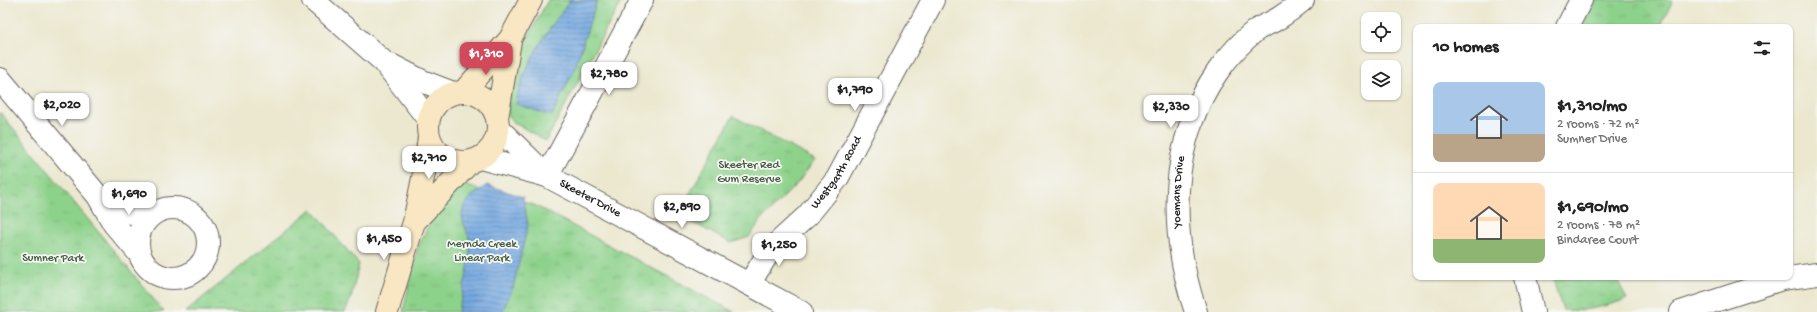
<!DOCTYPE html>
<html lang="en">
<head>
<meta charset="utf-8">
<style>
	:root { --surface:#fff; --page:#f2f2f2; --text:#222; --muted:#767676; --line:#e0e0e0; --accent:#d1495b }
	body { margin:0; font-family:"Gochi Hand",sans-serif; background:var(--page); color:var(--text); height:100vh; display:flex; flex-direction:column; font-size:15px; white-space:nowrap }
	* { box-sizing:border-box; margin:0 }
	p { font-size:13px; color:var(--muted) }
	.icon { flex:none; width:22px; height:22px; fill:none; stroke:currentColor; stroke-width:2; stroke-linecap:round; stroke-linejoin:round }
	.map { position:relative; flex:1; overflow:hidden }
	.details { position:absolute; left:1413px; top:24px; width:380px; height:256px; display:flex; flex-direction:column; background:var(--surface); border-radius:8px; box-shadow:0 1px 3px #0004 }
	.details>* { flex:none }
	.tools { position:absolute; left:1361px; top:12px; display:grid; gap:8px }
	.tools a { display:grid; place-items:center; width:40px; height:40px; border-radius:8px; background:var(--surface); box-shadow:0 1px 3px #0004; font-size:20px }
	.price { position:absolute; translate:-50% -34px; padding:0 9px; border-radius:8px; background:#fff; color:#222; font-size:13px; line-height:26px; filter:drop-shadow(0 1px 2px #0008) }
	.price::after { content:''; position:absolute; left:50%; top:24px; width:12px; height:9px; margin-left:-6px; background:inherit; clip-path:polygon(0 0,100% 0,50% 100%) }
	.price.current { background:var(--accent); color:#fff }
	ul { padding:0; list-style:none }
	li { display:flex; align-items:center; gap:12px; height:100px; padding:0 20px }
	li+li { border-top:1px solid var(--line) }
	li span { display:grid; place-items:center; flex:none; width:112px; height:80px; border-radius:8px; color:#555 }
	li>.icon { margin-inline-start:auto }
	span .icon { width:48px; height:48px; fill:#fffc; stroke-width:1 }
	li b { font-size:17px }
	h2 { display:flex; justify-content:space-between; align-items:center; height:48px; padding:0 20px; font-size:17px }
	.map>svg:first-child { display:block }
</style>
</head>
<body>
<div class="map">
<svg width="1817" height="312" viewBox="0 0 1817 312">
	<defs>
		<pattern id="park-tufts" width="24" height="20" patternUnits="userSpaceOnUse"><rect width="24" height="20" fill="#8dd28b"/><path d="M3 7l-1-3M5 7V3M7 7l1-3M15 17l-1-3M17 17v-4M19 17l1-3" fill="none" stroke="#79b477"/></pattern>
		<pattern id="water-rules" width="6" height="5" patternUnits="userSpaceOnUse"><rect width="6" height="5" fill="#75a7e0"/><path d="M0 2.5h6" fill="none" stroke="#5f87b5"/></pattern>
	</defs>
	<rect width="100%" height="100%" fill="#f6f6f2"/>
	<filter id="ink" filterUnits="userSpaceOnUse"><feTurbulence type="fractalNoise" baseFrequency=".025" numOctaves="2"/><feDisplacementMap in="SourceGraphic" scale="8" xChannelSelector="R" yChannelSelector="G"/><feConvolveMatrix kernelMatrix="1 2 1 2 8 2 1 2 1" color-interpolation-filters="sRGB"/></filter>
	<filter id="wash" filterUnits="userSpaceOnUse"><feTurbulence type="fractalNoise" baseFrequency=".012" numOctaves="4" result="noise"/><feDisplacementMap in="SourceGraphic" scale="16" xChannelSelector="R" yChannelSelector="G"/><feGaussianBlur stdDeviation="0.9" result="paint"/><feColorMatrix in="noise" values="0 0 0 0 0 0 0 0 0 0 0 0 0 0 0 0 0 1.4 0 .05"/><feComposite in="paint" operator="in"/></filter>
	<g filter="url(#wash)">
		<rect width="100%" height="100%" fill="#ece8d0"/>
		<path fill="url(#park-tufts)" stroke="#547754" d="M 548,0 L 622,0 L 546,141 L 513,122 L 509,117 L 507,107 L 518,55 Z
			M 1596,0 L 1673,0 L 1660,27 L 1583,27 L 1582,26 Z
			M 0,112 L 164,312 L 0,312 Z
			M 733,116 L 815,160 L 796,185 L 761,220 L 749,237 L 731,243 L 678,215 Z
			M 460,184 L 534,205 L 734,312 L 403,312 L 417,250 L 430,222 L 442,202 Z
			M 312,209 L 359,264 L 351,298 L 345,312 L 185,312 Z
			M 1552,277 L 1616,277 L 1627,299 C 1607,306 1585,312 1563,310 Z"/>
		<path fill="url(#water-rules)" stroke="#48627e" d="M 570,0 L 597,0 L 575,68 L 552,116 L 516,104 C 522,64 548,32 570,0 Z
			M 487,185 L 523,197 L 528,225 L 513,288 L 502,312 L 458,312 C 463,290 470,267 470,245 C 470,232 459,222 463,209 C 467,198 479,191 487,185 Z"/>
	</g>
	<g filter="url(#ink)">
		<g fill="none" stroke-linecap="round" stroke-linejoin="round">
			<defs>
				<g id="street">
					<path d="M 313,0 L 384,62 L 428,119"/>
					<path d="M 1567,27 L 1581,0"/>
					<path d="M 391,65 L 422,81 L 453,93"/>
					<path d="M 0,79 L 98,196 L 114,224 L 138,252"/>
					<path d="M 498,128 L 547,176"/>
					<path id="s1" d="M 480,158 L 547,176 L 801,312"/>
					<path d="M 547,176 L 642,0"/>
					<path d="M 100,198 C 121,213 127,214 153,214"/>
					<circle cx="173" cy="243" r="35"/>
					<path d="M 1525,277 L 1533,312"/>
					<path id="s2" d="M 749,284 L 771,249 L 808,215 L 837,179 L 933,0"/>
					<path id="s3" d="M 1196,312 C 1169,233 1168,142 1218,71 C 1228,57 1241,42 1255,31 C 1262,26 1271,23 1279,18 C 1287,13 1295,7 1303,0"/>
					<path d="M 1681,312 L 1782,279 L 1817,274"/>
				</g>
				<path id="secondary" d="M 464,91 L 510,39 L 531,0
					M428 127a35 35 0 1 1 70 0a35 35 0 1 1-70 0Z
					M 497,118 L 510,41
					M 415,221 L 470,162
					M 387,312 L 414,222 L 424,173 L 429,137"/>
			</defs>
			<use href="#street" stroke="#65635b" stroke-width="24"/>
			<use href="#secondary" stroke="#65635b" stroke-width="24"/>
			<use href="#street" stroke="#fff" stroke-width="22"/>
			<use href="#secondary" stroke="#f9e7c3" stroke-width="22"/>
		</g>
	</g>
	<g text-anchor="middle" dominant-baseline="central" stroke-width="3.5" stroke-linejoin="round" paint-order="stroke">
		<g font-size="12" fill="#445c43" stroke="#f6f6f2">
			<text x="749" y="166">Skeeter Red<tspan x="749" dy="14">Gum Reserve</tspan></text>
			<text x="482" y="245">Mernda Creek<tspan x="482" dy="14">Linear Park</tspan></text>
			<text x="53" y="259">Sumner Park</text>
		</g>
		<g font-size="12" fill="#1c1c1c" stroke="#f6f6f2">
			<text stroke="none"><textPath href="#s2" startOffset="143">Westgarth Road</textPath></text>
			<text stroke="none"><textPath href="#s3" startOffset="122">Yoemans Drive</textPath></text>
			<text stroke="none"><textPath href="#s1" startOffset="118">Skeeter Drive</textPath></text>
		</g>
	</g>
</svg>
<div class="tools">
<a><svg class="icon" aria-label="locate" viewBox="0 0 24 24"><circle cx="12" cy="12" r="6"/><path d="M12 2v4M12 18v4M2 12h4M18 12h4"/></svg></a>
<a><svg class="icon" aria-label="layers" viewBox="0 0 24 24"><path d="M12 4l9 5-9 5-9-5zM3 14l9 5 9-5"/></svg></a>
</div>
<b class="price current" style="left:486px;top:76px">$1,310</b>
<b class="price" style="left:609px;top:96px">$2,780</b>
<b class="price" style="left:855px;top:112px">$1,790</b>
<b class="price" style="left:62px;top:127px">$2,020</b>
<b class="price" style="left:1171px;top:129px">$2,330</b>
<b class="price" style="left:429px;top:180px">$2,710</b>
<b class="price" style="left:129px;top:216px">$1,690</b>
<b class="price" style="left:682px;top:229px">$2,890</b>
<b class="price" style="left:384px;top:261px">$1,450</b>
<b class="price" style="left:779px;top:267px">$1,250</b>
<section class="details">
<h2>10 homes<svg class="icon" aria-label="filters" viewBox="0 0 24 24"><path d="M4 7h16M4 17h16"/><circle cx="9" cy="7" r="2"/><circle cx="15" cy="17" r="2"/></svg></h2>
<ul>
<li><span style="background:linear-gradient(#a9c7e8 65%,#b9a48a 0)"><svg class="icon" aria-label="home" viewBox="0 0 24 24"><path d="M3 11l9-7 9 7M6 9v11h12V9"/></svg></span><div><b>$1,310/mo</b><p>2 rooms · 72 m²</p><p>Sumner Drive</p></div></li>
<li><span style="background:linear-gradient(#ffd9b3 70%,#8fb573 0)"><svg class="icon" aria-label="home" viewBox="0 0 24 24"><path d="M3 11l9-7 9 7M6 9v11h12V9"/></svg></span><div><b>$1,690/mo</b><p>2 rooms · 78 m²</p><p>Bindaree Court</p></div></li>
</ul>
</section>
</div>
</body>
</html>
